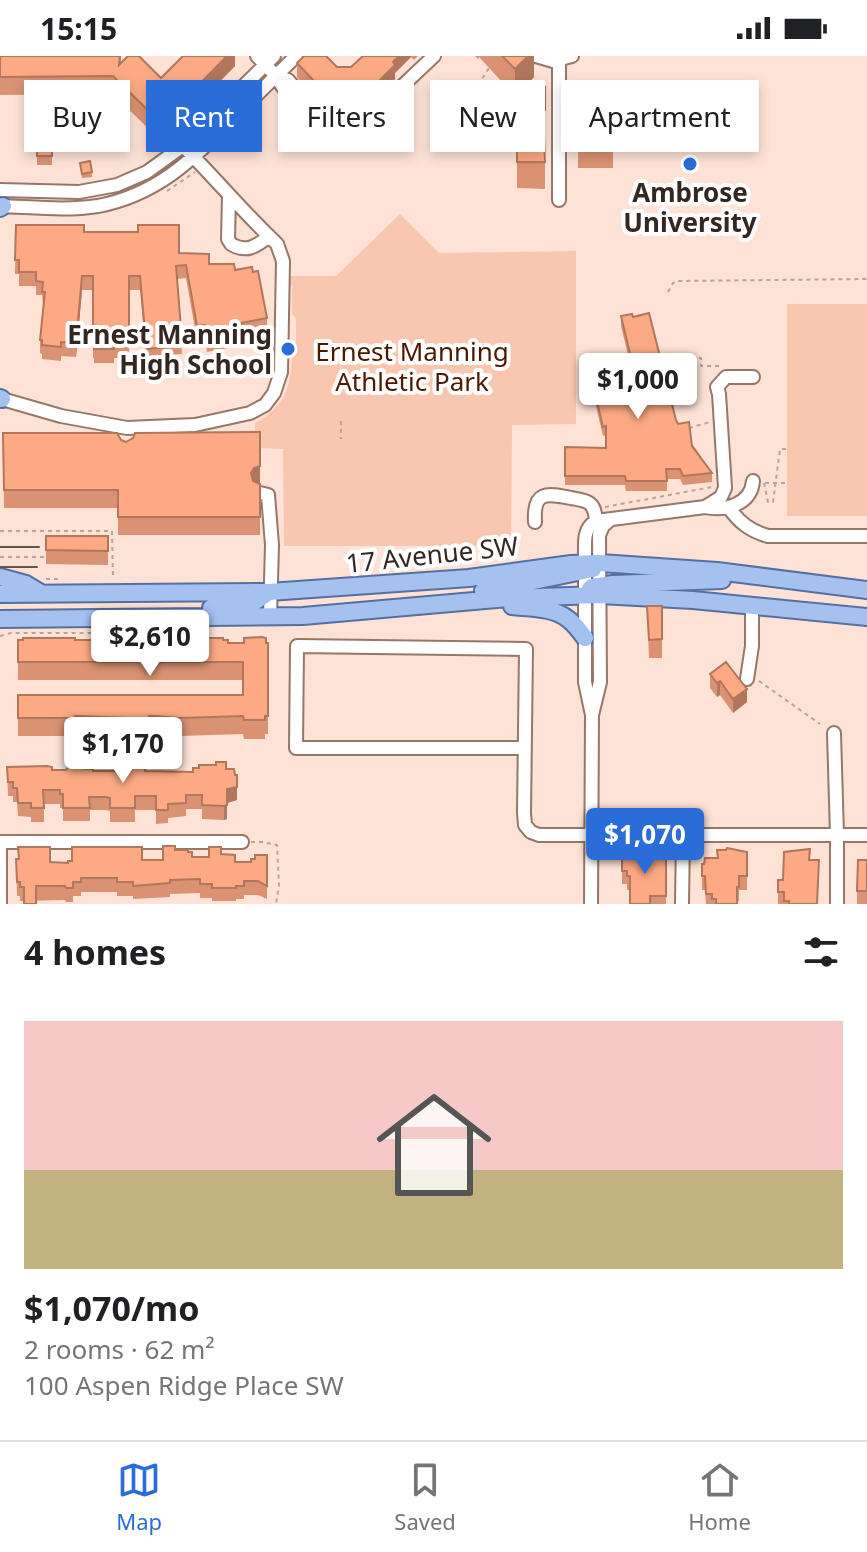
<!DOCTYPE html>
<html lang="en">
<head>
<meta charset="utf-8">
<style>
	:root { --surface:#fff; --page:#f2f2f2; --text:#202124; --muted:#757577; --line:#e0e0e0; --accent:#2a6dd9 }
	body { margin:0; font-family:"Noto Sans",sans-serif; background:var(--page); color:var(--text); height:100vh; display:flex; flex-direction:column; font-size:30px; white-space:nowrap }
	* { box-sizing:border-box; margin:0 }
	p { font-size:26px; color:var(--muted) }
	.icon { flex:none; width:44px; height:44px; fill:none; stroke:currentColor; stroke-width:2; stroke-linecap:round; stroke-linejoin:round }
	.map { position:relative; height:848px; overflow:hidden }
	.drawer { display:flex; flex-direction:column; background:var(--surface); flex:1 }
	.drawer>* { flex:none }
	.banner { position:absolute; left:24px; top:24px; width:820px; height:72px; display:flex; gap:16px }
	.price { position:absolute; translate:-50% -68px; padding:0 18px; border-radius:8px; background:#fff; color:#222; font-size:26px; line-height:52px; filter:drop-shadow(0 2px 4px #0008) }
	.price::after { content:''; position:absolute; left:50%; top:48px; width:24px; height:18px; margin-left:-12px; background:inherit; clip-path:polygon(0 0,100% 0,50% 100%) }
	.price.selected { background:var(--accent); color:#fff }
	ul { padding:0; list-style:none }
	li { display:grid; align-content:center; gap:16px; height:424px; padding:0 24px }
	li+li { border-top:2px solid var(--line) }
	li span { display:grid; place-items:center; height:248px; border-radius:0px; color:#555 }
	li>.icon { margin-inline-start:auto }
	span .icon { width:144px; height:144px; fill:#fffc; stroke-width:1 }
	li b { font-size:34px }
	h2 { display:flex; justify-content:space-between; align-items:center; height:96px; padding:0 24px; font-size:34px }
	.tag { padding:0 28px; border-radius:0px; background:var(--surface); box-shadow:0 4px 12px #0003; font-size:28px; line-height:72px }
	.tag.selected { background:var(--accent); color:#fff }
	.status { display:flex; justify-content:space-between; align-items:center; height:56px; padding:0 40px; background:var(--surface); direction:ltr }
	.status svg { height:22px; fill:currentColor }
	.tab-bar { display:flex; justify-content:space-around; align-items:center; height:112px; border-top:2px solid var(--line); background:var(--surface); font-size:22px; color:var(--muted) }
	.tab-bar a { display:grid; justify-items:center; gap:4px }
	.tab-bar .selected { color:var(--accent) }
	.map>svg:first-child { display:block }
</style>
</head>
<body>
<div class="status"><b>15:15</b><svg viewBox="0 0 49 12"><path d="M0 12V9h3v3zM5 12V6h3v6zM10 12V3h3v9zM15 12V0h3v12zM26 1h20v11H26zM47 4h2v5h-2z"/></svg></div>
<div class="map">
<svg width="867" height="848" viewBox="0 0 867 848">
	<rect width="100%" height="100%" fill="#fee2d5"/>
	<path fill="#f9c6af" d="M 400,158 L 439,197 L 576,195 L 576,368 L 512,369 L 511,488 L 486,490 L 284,490 L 283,393 L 255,392 L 255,367 C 285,351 291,331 292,298 L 296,294 L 296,262 L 292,258 L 292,229 L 290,229 L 290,220 L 336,220 Z
		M 787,248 L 867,248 L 867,460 L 787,460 Z"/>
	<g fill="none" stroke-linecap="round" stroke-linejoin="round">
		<defs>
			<path id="minor" d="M 257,0 L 276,20 L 282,30 L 331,81 L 342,87
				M 536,0 L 553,5 L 572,0
				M 559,5 L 559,144
				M 276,20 L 288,24 L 307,45
				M 342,87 L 434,0
				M 0,134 L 79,136 L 117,129 L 147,116 L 183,90 L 274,0
				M 229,140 L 228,183 L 231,188 C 246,197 256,191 269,180
				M 0,150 C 32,151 66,155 98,150 C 156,139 191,105 231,65 C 252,43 274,22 296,0
				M 2,343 L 61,360 L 127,372 L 195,369 L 250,357 L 265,349 L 274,337 L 281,316 L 283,205 L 277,188 C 244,157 215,122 183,90
				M 260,437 L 268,439 L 272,489 L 270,561
				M 705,451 C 725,455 751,449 753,425
				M 729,452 C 739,466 750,475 768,480 L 867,480
				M 535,466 C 533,435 546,437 571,442 C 577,443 585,444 589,447 C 595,451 595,458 596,465
				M 747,623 L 752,590 L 752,550
				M 592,659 L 585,626 L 585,488 C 585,478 587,470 596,465 L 705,451 L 721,441 L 725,432 L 719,338 L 717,331 L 726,321 L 753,321
				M 834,677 L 837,779 L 837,848
				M 525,692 L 296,692 L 297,590 L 526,593 L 524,757 L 525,769 L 531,776 L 539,779 L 867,779
				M 0,786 L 242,786
				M 0,786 L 0,848
				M 591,848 L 592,659 L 600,626 L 599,479 L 603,470 L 610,464
				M 682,848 L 683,779"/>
			<path id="major" d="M 0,152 L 3,150
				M 0,342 L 2,343
				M 0,521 L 26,528 L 41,537
				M 590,533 L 592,531 L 613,528 L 722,524
				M 483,535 L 593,513
				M 0,538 L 269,536 L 469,522 L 571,508 L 600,507 L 717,515 L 867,534
				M 512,550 C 530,552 553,551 568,563 C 575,568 580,575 585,582
				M 211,552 L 253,547 L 269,536
				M 0,563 L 303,560 L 508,542 L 600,539 L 693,544 L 867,561"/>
		</defs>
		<use href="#minor" stroke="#967768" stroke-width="16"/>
		<use href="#major" stroke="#5570a0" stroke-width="20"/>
		<path stroke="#baa399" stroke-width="2" stroke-dasharray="4 4" stroke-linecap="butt" d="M 478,29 L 489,12
			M 167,135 L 195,116
			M 668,236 L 673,227 L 678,225 L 867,223
			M 691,302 L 701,302 L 701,310 L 722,310
			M 659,308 L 677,303
			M 341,365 L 341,383
			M 689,372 L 710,366
			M 764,427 L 768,446 L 773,446 L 780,393 L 787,393
			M 765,427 L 787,427
			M 605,451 L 712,431
			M 0,475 L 112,475
			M 112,475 L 113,522
			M 0,501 L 47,501
			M 46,523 L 60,523
			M 0,580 L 11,577 L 106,577 L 110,575
			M 759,625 L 820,668
			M 251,786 L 262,786 L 277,789 L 279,829 L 276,848"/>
		<use href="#minor" stroke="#fff" stroke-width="12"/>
		<use href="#major" stroke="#a4c1ef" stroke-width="16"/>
		<path stroke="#65544d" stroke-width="2" d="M 0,491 L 39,491
			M 0,511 L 37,511"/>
	</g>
	<path fill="#da9272" d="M 0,0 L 121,0 L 121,6 L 161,22 L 235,0 L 235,10 L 161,85 L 113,38 L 0,39 Z
		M 363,0 L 418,0 L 414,4 L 411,1 L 395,17 L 395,23 L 360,58 L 328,58 L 316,46 L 314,39 L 297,21 L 297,7 L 337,11 L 351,11 Z
		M 475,0 L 534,0 L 534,21 L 524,31 L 545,31 L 545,133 L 517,132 L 517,37 L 515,40 L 479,1 L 478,3 Z
		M 573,48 L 601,65 L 613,65 L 613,112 L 578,112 L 578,96 L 575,96 L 575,84 L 573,84 Z
		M 37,82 L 52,82 L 52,109 L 37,109 Z
		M 80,107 L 92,116 L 92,121 L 82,122 Z
		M 16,169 L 84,176 L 179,197 L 209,208 L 235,214 L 267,262 L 267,276 L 243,280 L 243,289 L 207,296 L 205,283 L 197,284 L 186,222 L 177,223 L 182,298 L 167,299 L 167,305 L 148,307 L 148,301 L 146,301 L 140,234 L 129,234 L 129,302 L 114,302 L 114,307 L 94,307 L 94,302 L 93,302 L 93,234 L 82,234 L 76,301 L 61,300 L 61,305 L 42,303 L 42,298 L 40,297 L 40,284 L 43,249 L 42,239 L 36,239 L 36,230 L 19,230 L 19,218 L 15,218 Z
		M 621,260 L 676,364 L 712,417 L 712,426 L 683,429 L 680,423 L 667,423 L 667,435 L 626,435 L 625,429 L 565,429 L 565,391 L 606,392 L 606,379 L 603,380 L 594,342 L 594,333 L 634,323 L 621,270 Z
		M 3,377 L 121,384 L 260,428 L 260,479 L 118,479 L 118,452 L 4,452 Z
		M 46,480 L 108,480 L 108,509 L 46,508 Z
		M 647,550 L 662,550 L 662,602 L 649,602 Z
		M 18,584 L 223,584 L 268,605 L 268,678 L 265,678 L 265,683 L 244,683 L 243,678 L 180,680 L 154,678 L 149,678 L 149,680 L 128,681 L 75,678 L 75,680 L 18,680 L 18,639 L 243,639 L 243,624 L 18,624 Z
		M 710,618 L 747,646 L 733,657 L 720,639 L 717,641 L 710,632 Z
		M 7,711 L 52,714 L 193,716 L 226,713 L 237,744 L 227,747 L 227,763 L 224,764 L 202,763 L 202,753 L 186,753 L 186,760 L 168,762 L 168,767 L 156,768 L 156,754 L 135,754 L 135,766 L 110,766 L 110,755 L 106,754 L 90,754 L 90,765 L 63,765 L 63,752 L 60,752 L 60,748 L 44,748 L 44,766 L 31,766 L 31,761 L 18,760 L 17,746 L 13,746 L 13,740 L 8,740 Z
		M 175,794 L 188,796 L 192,801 L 209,801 L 221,798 L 235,806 L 251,806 L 267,799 L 267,843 L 258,839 L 244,839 L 244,843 L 236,843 L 236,845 L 212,845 L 212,842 L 200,842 L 200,837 L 170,838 L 170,841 L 133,843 L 133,840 L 117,840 L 117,836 L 81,836 L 81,840 L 73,840 L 73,846 L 66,846 L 65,844 L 20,845 L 20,840 L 17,840 L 16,803 L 68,807 L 142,804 L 163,804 Z
		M 747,796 L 747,834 L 739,834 L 739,845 L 737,845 L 737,848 L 706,848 L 705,834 L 702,834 L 702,808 L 717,802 Z
		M 622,797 L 652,802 L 666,802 L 666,848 L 630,848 L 630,834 L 627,834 L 627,828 L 622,828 Z
		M 809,804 L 818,848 L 778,848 L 778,824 L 783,824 Z
		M 867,804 L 867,848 L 857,848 L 857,835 Z"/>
	<path fill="#b1775c" d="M 227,0 L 235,0 L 235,10 L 161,85 L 161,67 Z
		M 399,0 L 411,0 L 411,1 L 395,17 L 395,23 L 360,58 L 360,44 Z
		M 528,0 L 534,0 L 534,21 L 515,40 L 515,13 Z
		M 82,220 L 82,234 L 76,301 L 76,287 Z
		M 260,410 L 260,428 L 254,430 L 251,417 L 254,412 Z
		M 720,625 L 720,639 L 717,641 L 717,627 Z
		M 747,633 L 747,646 L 733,657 L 733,643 Z
		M 237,731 L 237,744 L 227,747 L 227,733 Z
		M 227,749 L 227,763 L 224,764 L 224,750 Z"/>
	<path fill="#fdaa84" stroke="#b1775c" stroke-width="2" d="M 0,0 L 120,0 L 119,9 L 128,0 L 139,0 L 161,22 L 183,0 L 227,0 L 161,67 L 113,20 L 0,21 Z
		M 304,0 L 326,0 L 337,11 L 351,11 L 363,0 L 399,0 L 393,6 L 395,9 L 360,44 L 328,44 L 316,32 L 314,25 L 297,7 Z
		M 502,0 L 528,0 L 515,13 Z
		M 517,31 L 545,31 L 545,54 L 543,54 L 545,106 L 517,106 L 517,83 L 519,83 Z
		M 573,48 L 601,48 L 601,65 L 613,65 L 613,94 L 578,94 L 578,78 L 575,78 L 575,66 L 573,66 Z
		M 37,82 L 52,82 L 52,100 L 37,100 Z
		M 90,105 L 92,116 L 82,118 L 80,107 Z
		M 16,169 L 84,169 L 84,176 L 138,176 L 138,169 L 179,169 L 179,197 L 209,198 L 209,208 L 234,208 L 235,214 L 252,211 L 253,216 L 258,215 L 267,262 L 241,267 L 243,275 L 207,282 L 205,269 L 197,270 L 186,209 L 176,210 L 182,285 L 167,286 L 167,291 L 148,293 L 148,287 L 146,287 L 140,220 L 129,220 L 129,288 L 114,288 L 114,293 L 94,293 L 94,288 L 93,288 L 93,220 L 82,220 L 76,287 L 61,286 L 61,291 L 42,289 L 42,284 L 40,284 L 45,236 L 42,236 L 43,226 L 36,225 L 36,216 L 19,216 L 19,204 L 15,204 Z
		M 649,257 L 676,364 L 678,368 L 689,366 L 692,390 L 712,417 L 683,420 L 680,413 L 666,413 L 667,425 L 626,425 L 625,420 L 565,420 L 565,391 L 606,392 L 606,370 L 603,371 L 594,333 L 636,323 L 621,260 L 632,258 L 633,261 Z
		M 260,376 L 260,410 L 254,412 L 251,417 L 253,425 L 260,428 L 260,461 L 118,461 L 118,434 L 4,434 L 3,377 L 117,377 L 121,384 L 126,386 L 133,382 L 135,377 Z
		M 46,480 L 108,480 L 108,495 L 46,494 Z
		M 647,550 L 662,550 L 662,583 L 649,584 Z
		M 262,581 L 266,582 L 266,587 L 268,587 L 268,660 L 265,660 L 265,664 L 244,664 L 243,660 L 180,662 L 154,660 L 149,660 L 149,662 L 128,662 L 75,660 L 75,662 L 18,662 L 18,639 L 243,639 L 243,606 L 18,606 L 18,584 L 23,584 L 23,582 L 75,582 L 75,584 L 97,584 L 97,582 L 149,582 L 149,584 L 171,584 L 171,582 L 223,582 L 223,584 L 228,584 L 228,587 L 244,587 L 244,582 Z
		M 726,606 L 747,633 L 733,643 L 720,625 L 717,627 L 710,618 Z
		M 216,706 L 226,706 L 226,713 L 234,713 L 235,719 L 237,719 L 237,731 L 227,733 L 227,749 L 224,750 L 202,749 L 202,739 L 186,739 L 186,747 L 168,748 L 168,754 L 156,754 L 156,740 L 135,740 L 135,752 L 110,752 L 110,742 L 106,741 L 89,741 L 90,752 L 63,752 L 63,738 L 60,738 L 60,734 L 43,734 L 44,752 L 31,752 L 31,747 L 18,747 L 17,732 L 13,732 L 13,726 L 8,726 L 7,711 L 47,710 L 52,711 L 52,714 L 66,714 L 68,711 L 93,713 L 93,715 L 123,715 L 123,712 L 139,711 L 145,712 L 145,715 L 193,716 L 193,712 L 199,712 L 199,709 L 216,709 Z
		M 163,790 L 175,790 L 175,794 L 188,794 L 188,796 L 192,796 L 192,801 L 209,801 L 209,791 L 221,791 L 221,798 L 235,799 L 235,806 L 251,806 L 251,803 L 255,803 L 255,799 L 267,799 L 267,830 L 258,825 L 244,825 L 244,830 L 236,830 L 236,832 L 212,832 L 212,828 L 200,828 L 200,823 L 170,824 L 170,827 L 133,830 L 133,826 L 117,826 L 117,822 L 81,822 L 81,826 L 73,826 L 73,832 L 66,832 L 65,830 L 36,830 L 36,848 L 24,848 L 24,831 L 20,831 L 20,826 L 17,826 L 16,803 L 19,803 L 18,791 L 50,791 L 50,806 L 68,807 L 68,805 L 72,805 L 72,791 L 142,791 L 142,804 L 163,804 Z
		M 727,792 L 747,796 L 747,820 L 739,820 L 739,831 L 737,831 L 737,848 L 716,848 L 716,843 L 712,843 L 712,838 L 706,838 L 705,820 L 702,820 L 702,808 L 704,808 L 705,802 L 718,802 L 717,794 L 726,794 Z
		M 810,793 L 809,804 L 819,804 L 817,848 L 789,848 L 789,845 L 784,845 L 784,836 L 778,836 L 778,824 L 783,824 L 784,796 Z
		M 648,794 L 653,796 L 652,802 L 666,802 L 666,840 L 650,840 L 650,848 L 630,848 L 630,820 L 627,820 L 627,815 L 622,815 L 622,797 Z
		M 858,804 L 867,804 L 867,835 L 857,835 Z"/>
	<g fill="#2a6dd9" stroke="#fff" stroke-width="3">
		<circle cx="690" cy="108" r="8"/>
		<circle cx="288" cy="293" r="8"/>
	</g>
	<g text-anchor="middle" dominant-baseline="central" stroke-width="8" stroke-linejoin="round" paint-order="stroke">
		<g font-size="26" font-weight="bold" fill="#342721" stroke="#fff">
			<text x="690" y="136">Ambrose<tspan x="690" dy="30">University</tspan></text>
			<text x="272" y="278" text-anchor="end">Ernest Manning<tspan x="272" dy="30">High School</tspan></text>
		</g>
		<g font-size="26" fill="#4b1900" stroke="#fff">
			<text x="412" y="295">Ernest Manning<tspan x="412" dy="30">Athletic Park</tspan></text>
		</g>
		<g font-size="26" fill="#342721" stroke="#fff">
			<text transform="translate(432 498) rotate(-6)">17 Avenue SW</text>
		</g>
	</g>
</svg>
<b class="price" style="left:638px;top:365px">$1,000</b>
<b class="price" style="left:150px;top:622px">$2,610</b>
<b class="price" style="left:123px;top:729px">$1,170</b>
<b class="price selected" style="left:645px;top:820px">$1,070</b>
<div class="banner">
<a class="tag">Buy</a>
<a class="tag selected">Rent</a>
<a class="tag">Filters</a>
<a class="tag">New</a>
<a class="tag">Apartment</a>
</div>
</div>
<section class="drawer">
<h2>4 homes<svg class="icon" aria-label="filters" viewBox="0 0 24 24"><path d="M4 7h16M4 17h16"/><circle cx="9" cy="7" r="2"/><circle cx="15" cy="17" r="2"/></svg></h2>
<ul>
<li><span style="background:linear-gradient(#f6c9c9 60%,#c2b280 0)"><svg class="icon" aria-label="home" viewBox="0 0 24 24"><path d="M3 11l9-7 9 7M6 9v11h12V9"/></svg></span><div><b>$1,070/mo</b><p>2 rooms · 62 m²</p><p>100 Aspen Ridge Place SW</p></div></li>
</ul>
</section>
<nav class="tab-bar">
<a class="selected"><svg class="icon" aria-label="map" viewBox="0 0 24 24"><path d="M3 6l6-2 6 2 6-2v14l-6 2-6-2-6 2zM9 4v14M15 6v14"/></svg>Map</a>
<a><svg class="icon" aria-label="saved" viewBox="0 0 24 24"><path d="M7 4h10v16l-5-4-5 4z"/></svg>Saved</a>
<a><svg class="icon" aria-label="home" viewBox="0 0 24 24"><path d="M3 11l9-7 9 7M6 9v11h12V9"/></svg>Home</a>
</nav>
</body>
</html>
